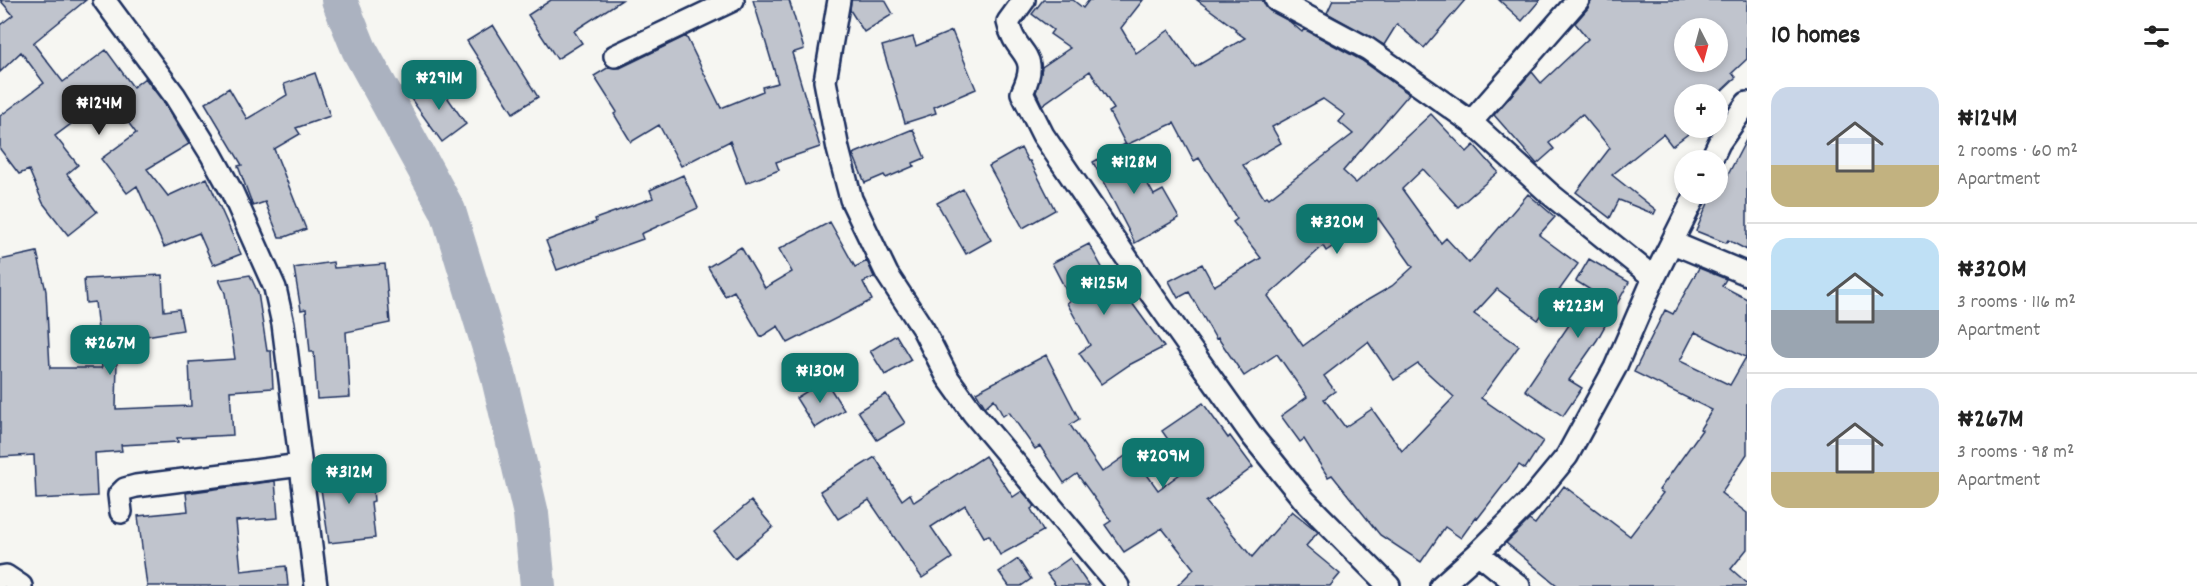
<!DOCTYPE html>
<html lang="en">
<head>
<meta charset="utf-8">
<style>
	:root { --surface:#fff; --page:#f6f6f6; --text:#222; --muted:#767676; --line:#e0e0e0; --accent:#0f766e }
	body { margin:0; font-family:Dekko,sans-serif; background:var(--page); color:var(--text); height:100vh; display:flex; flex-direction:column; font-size:22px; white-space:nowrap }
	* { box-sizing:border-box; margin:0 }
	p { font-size:20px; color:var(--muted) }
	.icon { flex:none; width:33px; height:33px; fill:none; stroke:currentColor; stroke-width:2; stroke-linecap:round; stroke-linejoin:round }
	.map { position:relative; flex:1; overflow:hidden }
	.drawer { display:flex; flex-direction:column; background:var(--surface); width:450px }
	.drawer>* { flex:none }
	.needle { width:39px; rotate:174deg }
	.controls { position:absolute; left:1674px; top:18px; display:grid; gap:12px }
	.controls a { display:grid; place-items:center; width:54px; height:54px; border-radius:50%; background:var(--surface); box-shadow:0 3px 9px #0003; font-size:30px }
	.price { position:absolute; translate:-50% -51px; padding:0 14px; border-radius:12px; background:var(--accent); color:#fff; font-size:20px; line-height:39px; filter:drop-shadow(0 2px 3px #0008) }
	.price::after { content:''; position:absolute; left:50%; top:36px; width:18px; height:14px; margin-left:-9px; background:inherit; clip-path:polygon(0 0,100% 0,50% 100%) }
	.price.active { background:#222; color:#fff }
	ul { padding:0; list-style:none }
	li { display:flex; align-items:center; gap:18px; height:150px; padding:0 24px }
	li+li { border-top:2px solid var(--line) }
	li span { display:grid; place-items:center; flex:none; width:168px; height:120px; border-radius:18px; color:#555 }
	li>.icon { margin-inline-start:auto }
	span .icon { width:72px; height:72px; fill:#fffc; stroke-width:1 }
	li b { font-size:26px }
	h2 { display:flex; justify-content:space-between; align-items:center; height:72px; padding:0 24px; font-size:26px }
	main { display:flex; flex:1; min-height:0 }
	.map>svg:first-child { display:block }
</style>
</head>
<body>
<main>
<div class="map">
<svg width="1747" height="586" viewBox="0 0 1747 586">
	<rect width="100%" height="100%" fill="#f6f6f2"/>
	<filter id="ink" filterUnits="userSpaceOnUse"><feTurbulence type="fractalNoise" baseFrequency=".0167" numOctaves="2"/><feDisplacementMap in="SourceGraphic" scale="12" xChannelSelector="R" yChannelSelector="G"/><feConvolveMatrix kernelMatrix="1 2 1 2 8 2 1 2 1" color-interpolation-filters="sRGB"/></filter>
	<g filter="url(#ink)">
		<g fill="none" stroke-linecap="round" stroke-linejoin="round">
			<path stroke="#abb2c0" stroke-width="36" d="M 339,0 L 359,49 L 448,211 L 498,374 L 531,514 L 538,586"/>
		</g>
		<path fill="#c0c4cd" stroke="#1b2f5e" stroke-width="1.5" fill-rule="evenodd" d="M 0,0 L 86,0 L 33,43 L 63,82 L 106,50 L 133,87 L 145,78 L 164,103 L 189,144 L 147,169 L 168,196 L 207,178 L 241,254 L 213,265 L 199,233 L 164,247 L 137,186 L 127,193 L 101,159 L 136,133 L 109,96 L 55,136 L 78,165 L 67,174 L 97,212 L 68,235 L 43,203 L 29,170 L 19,174 L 0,149 L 0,116 L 44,83 L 21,52 L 0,72 L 0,25 L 13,15 Z
			M 551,0 L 622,0 L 574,31 L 582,43 L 557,59 L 528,15 Z
			M 753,0 L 789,0 L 804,49 L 792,53 L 820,147 L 776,162 L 779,170 L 746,183 L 730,141 L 681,166 L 659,125 L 631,142 L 614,114 L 617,112 L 594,76 L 609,67 L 620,68 L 686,36 L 721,108 L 763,91 L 762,87 L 778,83 Z
			M 851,0 L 885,0 L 893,14 L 864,32 L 850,10 Z
			M 1043,0 L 1073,0 L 1083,8 L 1089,0 L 1143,0 L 1121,28 L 1136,53 L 1169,30 L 1195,67 L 1245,38 L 1235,31 L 1236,29 L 1197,0 L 1262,0 L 1270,11 L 1289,21 L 1302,32 L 1304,29 L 1361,60 L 1409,94 L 1343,171 L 1356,183 L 1431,114 L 1467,152 L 1474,145 L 1498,172 L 1458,207 L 1423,169 L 1402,189 L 1441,243 L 1446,238 L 1469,263 L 1528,194 L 1555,217 L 1539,235 L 1578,264 L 1538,320 L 1497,289 L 1474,314 L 1519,346 L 1481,398 L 1543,441 L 1525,469 L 1519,465 L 1478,518 L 1476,517 L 1461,538 L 1445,527 L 1421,562 L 1380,535 L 1332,475 L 1328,477 L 1304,439 L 1300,442 L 1281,416 L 1307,397 L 1277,354 L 1244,376 L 1218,338 L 1216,339 L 1189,292 L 1178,298 L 1169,281 L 1202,264 L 1214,286 L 1261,258 L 1233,222 L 1237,219 L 1199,158 L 1194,161 L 1174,123 L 1126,145 L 1109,112 L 1114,109 L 1090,71 L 1042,105 L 1036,92 L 1042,67 L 1070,48 L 1050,34 L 1053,30 L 1032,14 ZM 1323,99 L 1345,115 L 1339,122 L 1353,134 L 1269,198 L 1267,196 L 1264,198 L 1243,165 L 1281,143 L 1272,127 ZM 1378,218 L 1413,267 L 1392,286 L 1354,308 L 1303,346 L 1268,296 L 1323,246 L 1326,251 L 1335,245 L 1337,248 ZM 1368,342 L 1394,380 L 1418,364 L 1454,397 L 1402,451 L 1372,409 L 1345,427 L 1324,399 L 1335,391 L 1324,376 Z
			M 1333,0 L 1465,0 L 1424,48 L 1397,24 L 1384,45 L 1327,13 Z
			M 1499,0 L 1540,0 L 1522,21 Z
			M 1592,0 L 1747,0 L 1747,59 L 1732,73 L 1736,77 L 1718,94 L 1684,94 L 1684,128 L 1696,128 L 1672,146 L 1663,134 L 1612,175 L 1656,210 L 1654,214 L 1619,200 L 1610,218 L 1576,192 L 1610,148 L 1582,114 L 1549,143 L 1554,149 L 1537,164 L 1494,115 L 1532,72 L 1541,83 L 1588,39 L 1575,23 L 1588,8 ZM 1684,28 L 1718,28 L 1718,62 L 1684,62 Z
			M 493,25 L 538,97 L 513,113 L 467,41 Z
			M 952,31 L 976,89 L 934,107 L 936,113 L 905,123 L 882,46 L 913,37 L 916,46 Z
			M 315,73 L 330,116 L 296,128 L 300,134 L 274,149 L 306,229 L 285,237 L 279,237 L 265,202 L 253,206 L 238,166 L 242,165 L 205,103 L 229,88 L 247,119 L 287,95 L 284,84 Z
			M 436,81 L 466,124 L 442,142 L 411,99 Z
			M 913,129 L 925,158 L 913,163 L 914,166 L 886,178 L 884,175 L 865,183 L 853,154 Z
			M 1747,138 L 1747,250 L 1728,240 L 1726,243 L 1696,231 L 1712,194 L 1718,194 Z
			M 1125,144 L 1154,195 L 1163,190 L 1179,218 L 1135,243 L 1093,162 Z
			M 1021,148 L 1028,161 L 1030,161 L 1055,210 L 1023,228 L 989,166 Z
			M 683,175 L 698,208 L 641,234 L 643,239 L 557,270 L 546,241 L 596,222 L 595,219 L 653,198 L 650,190 Z
			M 963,189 L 991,240 L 966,254 L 937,203 Z
			M 830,222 L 855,267 L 867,261 L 874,277 L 863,282 L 872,300 L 788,343 L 778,326 L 761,337 L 734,291 L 725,296 L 708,267 L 741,247 L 765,288 L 792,272 L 779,249 Z
			M 1089,244 L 1109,280 L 1117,276 L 1132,303 L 1164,347 L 1129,365 L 1101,384 L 1079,353 L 1090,345 L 1067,303 L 1071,300 L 1052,263 Z
			M 37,252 L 46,291 L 50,368 L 102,368 L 95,302 L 86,303 L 84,279 L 162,275 L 164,311 L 179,309 L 183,330 L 140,337 L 142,357 L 117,359 L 116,409 L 191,406 L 189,362 L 235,359 L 225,293 L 219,280 L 250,275 L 258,293 L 267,351 L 271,351 L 273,388 L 230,391 L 233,435 L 177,438 L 178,442 L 121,445 L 122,451 L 95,453 L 97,496 L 36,499 L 34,455 L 0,457 L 0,260 Z
			M 1589,259 L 1629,282 L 1597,340 L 1569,380 L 1582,388 L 1563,416 L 1525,390 L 1592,291 L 1576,281 Z
			M 333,262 L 334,268 L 385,264 L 390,323 L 346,332 L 350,397 L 317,399 L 314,352 L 310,352 L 306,309 L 301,310 L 294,268 Z
			M 1699,268 L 1726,279 L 1722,286 L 1747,299 L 1747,454 L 1721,493 L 1747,513 L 1747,549 L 1731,569 L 1747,583 L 1747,586 L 1558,586 L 1506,543 L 1529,520 L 1535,524 L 1564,486 L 1630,536 L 1663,493 L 1659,490 L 1702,430 L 1700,429 L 1712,410 L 1634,372 L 1665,310 L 1673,314 ZM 1695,332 L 1746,357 L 1730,385 L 1680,361 Z
			M 896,335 L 911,360 L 885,375 L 870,351 Z
			M 1046,355 L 1079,419 L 1070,425 L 1102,472 L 1131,452 L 1158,490 L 1188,468 L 1162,431 L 1203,403 L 1228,438 L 1230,436 L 1253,467 L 1206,502 L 1252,557 L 1292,511 L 1318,532 L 1306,546 L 1340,574 L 1330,586 L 1177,586 L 1194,569 L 1162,528 L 1124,552 L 1105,525 L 1111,521 L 1077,474 L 1064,483 L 1040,446 L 1035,449 L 1009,412 L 1003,416 L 994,399 L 985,407 L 976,392 Z
			M 825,380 L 844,410 L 815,428 L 796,398 Z
			M 886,394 L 905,423 L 877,440 L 858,411 Z
			M 985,456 L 1013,497 L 1022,491 L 1035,506 L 1031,509 L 1043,531 L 1000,555 L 989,535 L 984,537 L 965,505 L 931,527 L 952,558 L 922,578 L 869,500 L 838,519 L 820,491 L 875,457 L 902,500 L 910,494 L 914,502 Z
			M 371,467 L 374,501 L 371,502 L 375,538 L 329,543 L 320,482 L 323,482 L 323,474 L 334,473 L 334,471 Z
			M 275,481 L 278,518 L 236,521 L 241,571 L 286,566 L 288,586 L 147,586 L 138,516 L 188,511 L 186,493 Z
			M 751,501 L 773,527 L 735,558 L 714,532 Z
			M 1070,558 L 1089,586 L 1056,586 L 1047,574 Z
			M 1018,559 L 1031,579 L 1021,586 L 1009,586 L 999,572 Z"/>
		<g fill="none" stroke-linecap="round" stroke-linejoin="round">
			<defs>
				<path id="street" d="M 104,0 L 175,96 L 211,154 L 232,192 L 275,288 L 283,324 L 316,586
					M 839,0 L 825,81 L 838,149 L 851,199 L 887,274 L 923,329 L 948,378 L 973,413 L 1118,586
					M 1024,0 L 1008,22 C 1015,57 1042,51 1022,93 L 1043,135 L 1150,292 L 1253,437 L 1304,500 L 1389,586
					M 1276,0 L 1368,49 L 1471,122 L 1550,194 L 1654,278
					M 615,56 L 733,0
					M 1471,122 L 1578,0
					M 1711,160 L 1719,143 L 1747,103
					M 1673,243 L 1747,274
					M 121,512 L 119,495 L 125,489 L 136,486 L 301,465
					M 1478,553 L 1519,586
					M 0,577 L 6,576 L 21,586
					M 1441,586 L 1478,553 L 1529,502 L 1567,456 L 1615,368 L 1654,278 L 1696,194"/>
			</defs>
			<use href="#street" stroke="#1b2f5e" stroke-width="26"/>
			<use href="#street" stroke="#f6f6f2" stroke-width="21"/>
		</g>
	</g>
</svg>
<div class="controls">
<a><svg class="needle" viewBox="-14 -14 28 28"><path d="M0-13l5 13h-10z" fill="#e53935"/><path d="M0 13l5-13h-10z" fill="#767676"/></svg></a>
<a>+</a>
<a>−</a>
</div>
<b class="price" style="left:439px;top:111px">₦291M</b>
<b class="price active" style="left:99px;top:136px">₦124M</b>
<b class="price" style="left:1134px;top:195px">₦128M</b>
<b class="price" style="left:1337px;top:255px">₦320M</b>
<b class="price" style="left:1104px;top:316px">₦125M</b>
<b class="price" style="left:1578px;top:339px">₦223M</b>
<b class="price" style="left:110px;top:376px">₦267M</b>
<b class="price" style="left:820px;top:404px">₦130M</b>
<b class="price" style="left:1163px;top:489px">₦209M</b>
<b class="price" style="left:349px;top:505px">₦312M</b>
</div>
<section class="drawer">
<h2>10 homes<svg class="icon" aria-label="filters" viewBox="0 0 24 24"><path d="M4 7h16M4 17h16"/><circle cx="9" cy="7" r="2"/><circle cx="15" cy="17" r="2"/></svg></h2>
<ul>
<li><span style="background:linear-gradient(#c9d6e8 65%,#c2b280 0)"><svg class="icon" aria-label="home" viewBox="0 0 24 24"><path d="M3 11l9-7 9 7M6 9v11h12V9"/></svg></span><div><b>₦124M</b><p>2 rooms · 60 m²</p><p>Apartment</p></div></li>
<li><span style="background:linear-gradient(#bfe0f5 60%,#9aa5b1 0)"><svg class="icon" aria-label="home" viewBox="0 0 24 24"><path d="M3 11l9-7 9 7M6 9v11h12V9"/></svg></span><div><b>₦320M</b><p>3 rooms · 116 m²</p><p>Apartment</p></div></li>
<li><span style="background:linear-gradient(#c9d6e8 70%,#c2b280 0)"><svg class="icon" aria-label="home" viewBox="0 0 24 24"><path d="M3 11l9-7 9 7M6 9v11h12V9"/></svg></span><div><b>₦267M</b><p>3 rooms · 98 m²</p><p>Apartment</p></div></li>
</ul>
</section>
</main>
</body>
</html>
